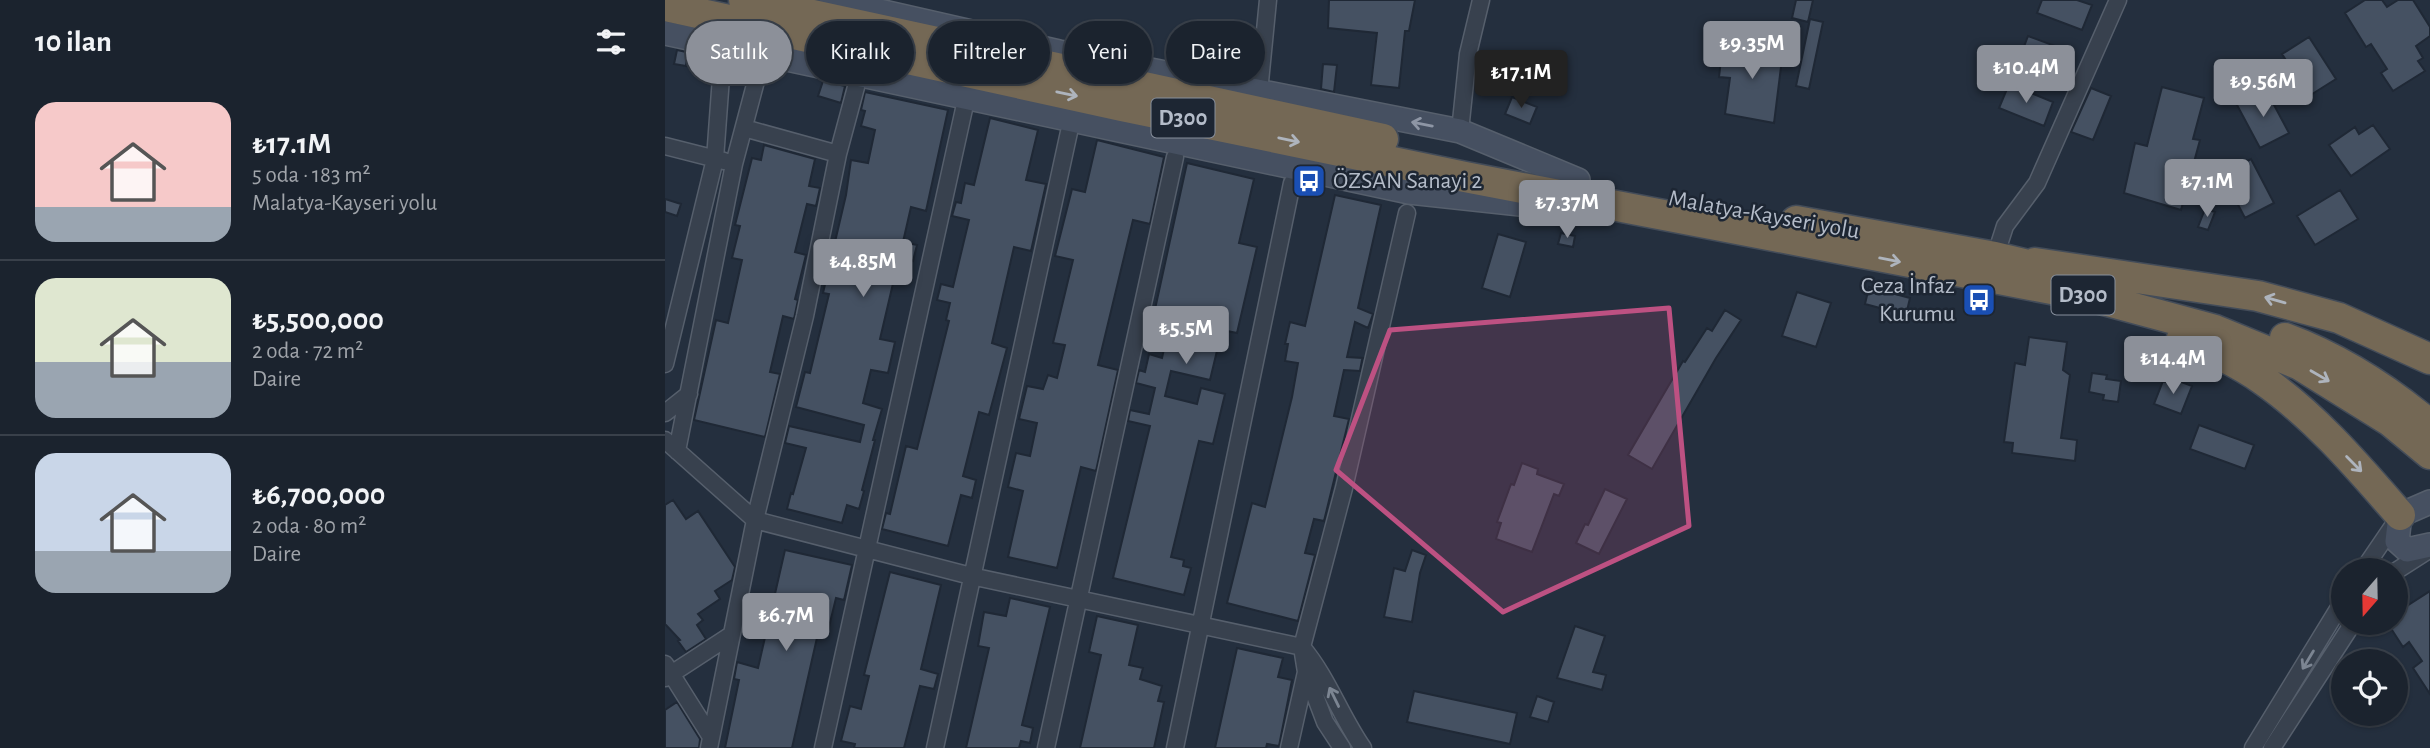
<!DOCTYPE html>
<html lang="tr">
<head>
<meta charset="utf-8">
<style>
	:root { --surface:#1b232e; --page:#282f3a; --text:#f1f3f6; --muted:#a0a4aa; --line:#39404a; --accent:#8c9099 }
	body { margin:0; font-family:"Alegreya Sans",sans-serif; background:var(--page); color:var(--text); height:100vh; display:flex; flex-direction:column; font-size:26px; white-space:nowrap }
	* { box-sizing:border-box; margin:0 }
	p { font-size:23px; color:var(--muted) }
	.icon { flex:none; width:38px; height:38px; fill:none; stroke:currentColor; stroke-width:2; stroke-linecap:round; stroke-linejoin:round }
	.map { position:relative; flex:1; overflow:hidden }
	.side { display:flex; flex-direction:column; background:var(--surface); width:665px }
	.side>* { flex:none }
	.banner { position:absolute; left:21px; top:21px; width:665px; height:63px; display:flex; gap:14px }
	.needle { width:46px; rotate:200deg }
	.tools { position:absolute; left:1666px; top:558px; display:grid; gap:14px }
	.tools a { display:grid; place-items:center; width:77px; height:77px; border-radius:50%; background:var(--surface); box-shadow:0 2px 5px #0004,0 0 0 2px var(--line); font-size:35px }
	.price { position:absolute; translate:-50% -60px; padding:0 16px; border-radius:7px; background:var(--accent); color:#fff; font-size:23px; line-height:46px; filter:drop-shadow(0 2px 4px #0008) }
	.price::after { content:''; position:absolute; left:50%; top:42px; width:21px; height:16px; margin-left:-10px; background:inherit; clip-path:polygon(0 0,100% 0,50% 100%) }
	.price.selected { background:#222; color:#fff }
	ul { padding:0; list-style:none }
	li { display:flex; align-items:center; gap:21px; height:175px; padding:0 35px }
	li+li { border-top:2px solid var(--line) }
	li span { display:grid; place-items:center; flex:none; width:196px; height:140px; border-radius:21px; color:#555 }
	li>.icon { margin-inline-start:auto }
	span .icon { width:84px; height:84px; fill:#fffc; stroke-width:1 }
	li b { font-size:30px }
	h2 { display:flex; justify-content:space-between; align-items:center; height:84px; padding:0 35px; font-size:30px }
	.pill { padding:0 24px; border-radius:32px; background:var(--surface); box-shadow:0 2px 5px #0004,0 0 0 2px var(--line); font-size:24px; line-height:63px }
	.pill.selected { background:var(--accent); color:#fff }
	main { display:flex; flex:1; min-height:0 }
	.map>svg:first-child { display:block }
</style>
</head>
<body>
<main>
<section class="side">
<h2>10 ilan<svg class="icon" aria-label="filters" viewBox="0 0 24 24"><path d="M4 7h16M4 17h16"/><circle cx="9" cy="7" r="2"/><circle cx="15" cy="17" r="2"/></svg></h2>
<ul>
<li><span style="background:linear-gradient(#f6c9c9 75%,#9aa5b1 0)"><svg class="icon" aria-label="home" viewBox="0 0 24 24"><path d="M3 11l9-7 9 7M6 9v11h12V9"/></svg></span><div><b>₺17.1M</b><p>5 oda · 183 m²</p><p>Malatya-Kayseri yolu</p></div></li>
<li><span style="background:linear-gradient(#dfe7d0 60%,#9aa5b1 0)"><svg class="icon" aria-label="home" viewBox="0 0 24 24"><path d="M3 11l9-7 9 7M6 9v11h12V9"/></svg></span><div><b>₺5,500,000</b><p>2 oda · 72 m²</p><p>Daire</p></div></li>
<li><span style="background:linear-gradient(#c9d6e8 70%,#9aa5b1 0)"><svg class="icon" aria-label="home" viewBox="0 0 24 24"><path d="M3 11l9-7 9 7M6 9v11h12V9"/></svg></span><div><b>₺6,700,000</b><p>2 oda · 80 m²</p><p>Daire</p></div></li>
</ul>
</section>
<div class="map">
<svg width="1765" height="748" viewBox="0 0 1765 748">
	<rect width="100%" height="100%" fill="#242f3e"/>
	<path fill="#455162" stroke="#1f2835" stroke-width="2" d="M 664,0 L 750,0 L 744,31 L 740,31 L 734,88 L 706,85 L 712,33 L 663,28 Z
		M 1131,0 L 1148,0 L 1143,22 L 1127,18 Z
		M 1377,0 L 1412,0 L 1427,5 L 1417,30 L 1372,13 Z
		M 1700,0 L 1717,0 L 1722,7 L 1733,0 L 1748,0 L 1765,27 L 1765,36 L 1751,46 L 1758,58 L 1753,61 L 1760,71 L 1728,91 L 1716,73 L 1722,69 L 1706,44 L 1701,47 L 1680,13 Z
		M 1145,19 L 1158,22 L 1144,89 L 1131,86 Z
		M 1363,36 L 1409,53 L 1399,77 L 1354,60 Z
		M 1644,37 L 1671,79 L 1644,96 L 1617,54 Z
		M 1058,43 L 1118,51 L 1109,123 L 1060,114 L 1065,78 L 1054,77 Z
		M 12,50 L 26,53 L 25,58 L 22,57 L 21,66 L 9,64 Z
		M 658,64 L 672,65 L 669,92 L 656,89 Z
		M 815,74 L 831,75 L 830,90 L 814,89 Z
		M 158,81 L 180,86 L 176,103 L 153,96 Z
		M 1344,84 L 1388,102 L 1379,126 L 1334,108 Z
		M 1497,87 L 1539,98 L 1528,139 L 1535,140 L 1516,210 L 1459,193 L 1470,143 L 1482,146 Z
		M 1426,88 L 1446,96 L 1428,140 L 1406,132 Z
		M 1601,90 L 1624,133 L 1595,148 L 1572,105 Z
		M 200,92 L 283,110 L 261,211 L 246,207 L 238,242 L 252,245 L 248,261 L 234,258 L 215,339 L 230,342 L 223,373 L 206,370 L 198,403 L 217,409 L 208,440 L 210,440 L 197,490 L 199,491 L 194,509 L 182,505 L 177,523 L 122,509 L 126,493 L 128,494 L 141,448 L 120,443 L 124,426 L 195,442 L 199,425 L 131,407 L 140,372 L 145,373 L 164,294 L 158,293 L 181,195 L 186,160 L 203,163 L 210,130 L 196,126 L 200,111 L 196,110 Z
		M 847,97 L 872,107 L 865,124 L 840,114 Z
		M 325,118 L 373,130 L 361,180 L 381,184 L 366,251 L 349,247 L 327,343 L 342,348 L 324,415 L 314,412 L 298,476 L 311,480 L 307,498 L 296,495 L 283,546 L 217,529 L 221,513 L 225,514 L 241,446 L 252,449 L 284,321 L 281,320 L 285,303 L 272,300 L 276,284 L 288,287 L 304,220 L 287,216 L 291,202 L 296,203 L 300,183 L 309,185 Z
		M 1708,125 L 1725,149 L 1686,176 L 1664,145 L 1690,127 L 1694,134 Z
		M 432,140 L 499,157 L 485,224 L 468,220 L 433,365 L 453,370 L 431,471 L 416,467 L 392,568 L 343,557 L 358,491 L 343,487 L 351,453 L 365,456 L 372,423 L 354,419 L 362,386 L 378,389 L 383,375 L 392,378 L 400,345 L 388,343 L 408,260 L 390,256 L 407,189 L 420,192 Z
		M 99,145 L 150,159 L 144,186 L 155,188 L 151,206 L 142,204 L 130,252 L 141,255 L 130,299 L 133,300 L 129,319 L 118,316 L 105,372 L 115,374 L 100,437 L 29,420 L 51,320 L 63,323 L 77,260 L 67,258 L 75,226 L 70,225 L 87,158 L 96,160 Z
		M 1586,159 L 1609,203 L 1580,218 L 1557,174 Z
		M 522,163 L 589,179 L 574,243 L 592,247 L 572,333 L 557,330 L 545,380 L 506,371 L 500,396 L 532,404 L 536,388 L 560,394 L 548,444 L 534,441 L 506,557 L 519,560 L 518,566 L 526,568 L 519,595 L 448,578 L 485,426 L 463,421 L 465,410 L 484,414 L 490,388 L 471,383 L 474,370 L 480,372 L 484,354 L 497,358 L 502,336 L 485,332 Z
		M 1675,190 L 1693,219 L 1650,245 L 1632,216 Z
		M 670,195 L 716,205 L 693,308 L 708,314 L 703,328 L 690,322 L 682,357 L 698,358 L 697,360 L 695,371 L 679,370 L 669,416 L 684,419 L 659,521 L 649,519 L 640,553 L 650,555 L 633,621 L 562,603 L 587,503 L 600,507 L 627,397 L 633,363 L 620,361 L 623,344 L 620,344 L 625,322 L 640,326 Z
		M 0,199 L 16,204 L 12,216 L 0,212 Z
		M 1540,209 L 1550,212 L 1543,230 L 1533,227 Z
		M 896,233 L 910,236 L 908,247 L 893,244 Z
		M 833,234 L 861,242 L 845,297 L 817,288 Z
		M 1204,287 L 1245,298 L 1241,315 L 1200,304 Z
		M 1132,292 L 1166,303 L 1151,347 L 1117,336 Z
		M 1060,310 L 1076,320 L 1051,358 L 987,469 L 963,455 L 1018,361 L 1020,362 L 1042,328 L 1047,331 Z
		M 1364,337 L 1402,342 L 1398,370 L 1405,375 L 1396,438 L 1412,440 L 1410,461 L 1347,453 L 1348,443 L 1339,442 L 1350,363 L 1360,365 Z
		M 1427,373 L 1442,375 L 1441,379 L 1456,381 L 1453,402 L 1438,400 L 1439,395 L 1424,392 Z
		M 1506,378 L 1527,386 L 1516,414 L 1489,404 L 1498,381 L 1504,383 Z
		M 1534,425 L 1589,445 L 1580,469 L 1525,449 Z
		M 857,463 L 873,469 L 872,474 L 899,484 L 894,496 L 889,494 L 867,552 L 831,539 L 836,523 L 832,522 L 846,484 L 849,485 Z
		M 940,489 L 962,499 L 934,554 L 911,543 L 920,524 L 923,525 Z
		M 8,500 L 21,519 L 33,511 L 70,567 L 67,580 L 50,591 L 55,599 L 33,614 L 38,620 L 32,625 L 41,639 L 21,652 L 13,641 L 15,640 L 0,624 L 0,505 Z
		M 120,550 L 187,565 L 179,600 L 171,598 L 163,631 L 154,629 L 127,748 L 60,748 L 74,680 L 69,679 L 72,662 L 93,668 Z
		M 747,550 L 761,555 L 755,573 L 747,622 L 719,617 L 729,568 L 740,571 Z
		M 225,572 L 276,585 L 256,669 L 273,674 L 269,689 L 255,686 L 239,748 L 189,748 L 190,744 L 176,741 L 185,706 L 196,709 L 204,676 L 199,675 Z
		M 1765,591 L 1765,694 L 1748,668 L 1757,661 L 1744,642 L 1738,647 L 1725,627 L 1735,620 L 1731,613 Z
		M 345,598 L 385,607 L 357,725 L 368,728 L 365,743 L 356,741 L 354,748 L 301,748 L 324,648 L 313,646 L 319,612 L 341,616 Z
		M 432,616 L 473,625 L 464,665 L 478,668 L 475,679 L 497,686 L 493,701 L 499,702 L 489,748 L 415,748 L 436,655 L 424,652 Z
		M 910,626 L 940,636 L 928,672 L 941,675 L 937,690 L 892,678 Z
		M 572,648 L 618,658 L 613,677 L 627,680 L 614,746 L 602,744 L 601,748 L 550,748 Z
		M 749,691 L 852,713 L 845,744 L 742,722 Z
		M 872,696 L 889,702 L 883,722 L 865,717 Z
		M 12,702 L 35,739 L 34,748 L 0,748 L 0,710 Z"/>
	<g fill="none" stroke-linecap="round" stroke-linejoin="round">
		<defs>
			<path id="street" d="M 594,92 L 603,0
				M 79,128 L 173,154
				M 795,131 L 803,54 L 816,0
				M 0,146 L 59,161
				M 1330,257 L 1340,226 L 1372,183 L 1453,0
				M 0,364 L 50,159 L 59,36
				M 0,413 L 24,394
				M 0,440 L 90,520 L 306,576 L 637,647 C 663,678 675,715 698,748
				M 12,451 L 69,164 L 100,47
				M 1698,570 L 1732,520
				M 1731,571 L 1764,550
				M 0,664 L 46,737
				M 641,672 L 660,722 L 677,748
				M 0,678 L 66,635
				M 44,748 L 90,520 L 140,316 L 173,154 L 191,87
				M 158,748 L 299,109
				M 270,748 L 404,132
				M 381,748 L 510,157
				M 510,748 L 627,183
				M 624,748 L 641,672 L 637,647 L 679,488 L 742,213
				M 1588,748 L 1678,601
				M 1607,748 L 1688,623"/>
			<path id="secondary" d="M 166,0 L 394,52 L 795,131 L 913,180
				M 0,33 L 744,192 L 909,210
				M 1765,502 L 1735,515 L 1732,541 L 1742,550 L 1765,545"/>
			<path id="highway" d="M 79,0 L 718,139
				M 0,6 L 457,106 L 800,177 L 1428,297 L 1550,330 L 1635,365 L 1725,421 L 1765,454
				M 1131,221 L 1330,257 L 1388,271
				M 1370,263 L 1593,296 L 1674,318 L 1765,359
				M 1517,338 C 1545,350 1573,362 1598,380 C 1650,416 1694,468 1735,515
				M 1620,338 C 1674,358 1721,388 1765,425"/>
		</defs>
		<use href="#street" stroke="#565f6c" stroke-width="19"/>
		<use href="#secondary" stroke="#565f6c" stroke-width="26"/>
		<use href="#highway" stroke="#434c59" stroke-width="33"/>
		<use href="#street" stroke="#38414e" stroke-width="16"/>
		<use href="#secondary" stroke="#465061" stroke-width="23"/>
		<use href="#highway" stroke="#746855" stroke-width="30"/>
	</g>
	<defs><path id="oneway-shaft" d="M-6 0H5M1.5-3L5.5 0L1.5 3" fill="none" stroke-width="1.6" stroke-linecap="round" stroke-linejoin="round" transform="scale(1.75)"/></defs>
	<g stroke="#aeb4bd">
		<use href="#oneway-shaft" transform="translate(402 94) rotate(12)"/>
		<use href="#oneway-shaft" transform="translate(624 140) rotate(12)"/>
		<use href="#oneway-shaft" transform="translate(1225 260) rotate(11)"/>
		<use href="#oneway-shaft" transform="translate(1610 300) rotate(-164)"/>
		<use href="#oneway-shaft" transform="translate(1655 376) rotate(30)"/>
		<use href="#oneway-shaft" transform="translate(1689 464) rotate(45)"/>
	</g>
	<use stroke="#8e96a5" href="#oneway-shaft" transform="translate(757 124) rotate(-169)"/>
	<g stroke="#7c8592">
		<use href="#oneway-shaft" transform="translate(1643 660) rotate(121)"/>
		<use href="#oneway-shaft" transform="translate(669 697) rotate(-116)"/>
	</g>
	<path fill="#bd5182" fill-opacity="0.2" stroke="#bd5182" stroke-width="5" stroke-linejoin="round" d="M 1004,308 L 1024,526 L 838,612 L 671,470 L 725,330 Z"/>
	<defs>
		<symbol id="bus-square" viewBox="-11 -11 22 22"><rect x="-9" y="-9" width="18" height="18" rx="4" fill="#1a4fb4" stroke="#1d2633"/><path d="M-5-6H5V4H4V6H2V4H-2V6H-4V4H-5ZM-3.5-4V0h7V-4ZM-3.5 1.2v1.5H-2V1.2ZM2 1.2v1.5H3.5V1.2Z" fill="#fff"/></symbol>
	</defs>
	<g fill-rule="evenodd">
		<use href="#bus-square" x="625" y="162" width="38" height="38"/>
		<use href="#bus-square" x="1295" y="281" width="38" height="38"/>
	</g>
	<g text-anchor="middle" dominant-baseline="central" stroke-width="5" stroke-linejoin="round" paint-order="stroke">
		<g fill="#1d2633" stroke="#878f9c" stroke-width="2">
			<rect x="486.5" y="98.5" width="63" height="39" rx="5"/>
			<rect x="1386.5" y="275.5" width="63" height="39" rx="5"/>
		</g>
		<g font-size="23" font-weight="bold" fill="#b4bcc9">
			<text x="518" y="118">D300</text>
			<text x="1418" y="295">D300</text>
		</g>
		<g font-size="24" fill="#b4bcc9" stroke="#1d2633" text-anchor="start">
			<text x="668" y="181">ÖZSAN Sanayi 2</text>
			<text x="1290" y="286" text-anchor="end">Ceza İnfaz<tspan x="1290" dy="28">Kurumu</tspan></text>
		</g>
		<g font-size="24" fill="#b4bcc9" stroke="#1d2633">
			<text transform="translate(1099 215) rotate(10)">Malatya-Kayseri yolu</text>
		</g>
	</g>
</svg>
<div class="tools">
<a><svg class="needle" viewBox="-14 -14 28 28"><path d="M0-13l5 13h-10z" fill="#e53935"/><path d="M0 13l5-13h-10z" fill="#a0a4aa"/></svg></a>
<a><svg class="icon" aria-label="locate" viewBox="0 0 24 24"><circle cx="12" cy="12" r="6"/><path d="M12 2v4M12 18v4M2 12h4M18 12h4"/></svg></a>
</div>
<b class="price" style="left:1087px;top:81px">₺9.35M</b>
<b class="price" style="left:1361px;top:105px">₺10.4M</b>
<b class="price selected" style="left:856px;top:110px">₺17.1M</b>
<b class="price" style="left:1598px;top:119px">₺9.56M</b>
<b class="price" style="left:1542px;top:219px">₺7.1M</b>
<b class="price" style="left:902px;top:240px">₺7.37M</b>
<b class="price" style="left:198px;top:299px">₺4.85M</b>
<b class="price" style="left:521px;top:366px">₺5.5M</b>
<b class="price" style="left:1508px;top:396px">₺14.4M</b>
<b class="price" style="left:121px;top:653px">₺6.7M</b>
<div class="banner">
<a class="pill selected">Satılık</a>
<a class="pill">Kiralık</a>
<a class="pill">Filtreler</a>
<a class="pill">Yeni</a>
<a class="pill">Daire</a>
</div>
</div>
</main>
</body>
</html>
